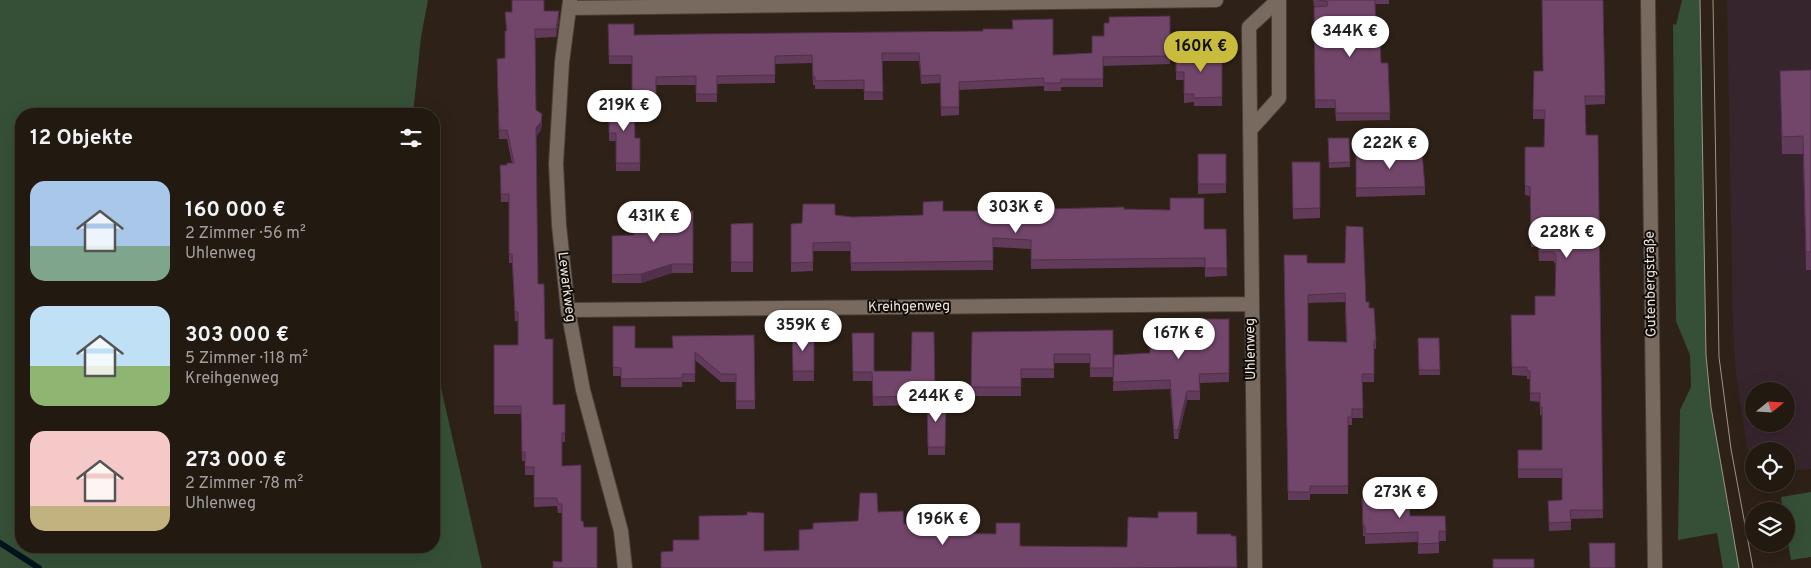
<!DOCTYPE html>
<html lang="de">
<head>
<meta charset="utf-8">
<style>
	:root { --surface:#221911; --page:#2e261f; --text:#f1f3f6; --muted:#a2a09f; --line:#3f3831; --accent:#c9bb3b }
	body { margin:0; font-family:Overpass,sans-serif; background:var(--page); color:var(--text); height:100vh; display:flex; flex-direction:column; font-size:19px; white-space:nowrap }
	* { box-sizing:border-box; margin:0 }
	p { font-size:16px; color:var(--muted) }
	.icon { flex:none; width:28px; height:28px; fill:none; stroke:currentColor; stroke-width:2; stroke-linecap:round; stroke-linejoin:round }
	.map { position:relative; flex:1; overflow:hidden }
	.sheet { position:absolute; left:15px; top:108px; width:425px; height:445px; display:flex; flex-direction:column; background:var(--surface); border-radius:20px; box-shadow:0 5px 20px #0002,0 0 0 1px var(--line) }
	.sheet>* { flex:none }
	.needle { width:32px; rotate:72deg }
	.fabs { position:absolute; left:1745px; top:382px; display:grid; gap:10px }
	.fabs a { display:grid; place-items:center; width:50px; height:50px; border-radius:50%; background:var(--surface); box-shadow:0 5px 20px #0002,0 0 0 1px var(--line); font-size:25px }
	.price { position:absolute; translate:-50% -42px; padding:0 11px; border-radius:18px; background:#fff; color:#222; font-size:16px; line-height:32px; filter:drop-shadow(0 1px 2px #0008) }
	.price::after { content:''; position:absolute; left:50%; top:30px; width:15px; height:11px; margin-left:-8px; background:inherit; clip-path:polygon(0 0,100% 0,50% 100%) }
	.price.active { background:var(--accent); color:#111 }
	ul { padding:0; list-style:none }
	li { display:flex; align-items:center; gap:15px; height:125px; padding:0 15px }
	li span { display:grid; place-items:center; flex:none; width:140px; height:100px; border-radius:15px; color:#555 }
	li>.icon { margin-inline-start:auto }
	span .icon { width:60px; height:60px; fill:#fffc; stroke-width:1 }
	li b { font-size:21px }
	h2 { display:flex; justify-content:space-between; align-items:center; height:60px; padding:0 15px; font-size:21px }
	.map>svg:first-child { display:block }
</style>
</head>
<body>
<div class="map">
<svg width="1811" height="568" viewBox="0 0 1811 568">
	<rect width="100%" height="100%" fill="#2e2117"/>
	<path fill="#37252e" fill-rule="evenodd" d="M 1727,0 L 1811,0 L 1811,469 L 1786,471 L 1786,451 L 1754,451 L 1754,462 L 1747,447 L 1736,374 L 1733,330 ZM 1754,391 L 1786,391 L 1786,424 L 1754,424 Z"/>
	<path fill="#365037" d="M 0,0 L 428,0 L 421,37 L 413,114 L 21,114 L 21,546 L 434,546 L 434,357 L 482,568 L 0,568 Z
		M 1682,0 L 1700,0 L 1706,355 L 1711,407 L 1739,568 L 1723,568 L 1717,533 L 1678,540 L 1680,410 L 1691,387 L 1690,355 L 1676,321 L 1673,24 L 1676,25 Z
		M 1811,492 L 1811,557 L 1791,560 L 1786,532 L 1786,511 L 1783,511 L 1781,497 Z"/>
	<g fill="none" stroke-linecap="round" stroke-linejoin="round">
		<path stroke="#03141e" stroke-width="6" d="M 0,543 L 39,568"/>
		<defs>
			<path id="minor" d="M 570,1 L 562,62 L 556,164 L 559,225 L 568,310 L 583,390 L 621,531 L 625,568
				M 569,8 L 1216,0
				M 1250,130 L 1279,98 L 1279,0
				M 568,310 L 1251,304
				M 1255,568 L 1249,27 L 1278,0"/>
			<path id="tertiary" d="M 1648,0 L 1655,568"/>
		</defs>
		<use href="#minor" stroke="#493f38" stroke-width="16"/>
		<use href="#tertiary" stroke="#493f38" stroke-width="16"/>
		<use href="#minor" stroke="#796a5f" stroke-width="14"/>
		<use href="#tertiary" stroke="#796a5f" stroke-width="14"/>
		<path stroke="#9e938b" stroke-width="1" d="M 1700,0 L 1706,355 L 1711,407 L 1739,568
			M 1713,0 L 1719,357 L 1731,449 L 1753,568"/>
	</g>
	<path fill="#623b5b" fill-rule="evenodd" d="M 1313,0 L 1389,0 L 1389,4 L 1375,4 L 1376,36 L 1381,63 L 1388,63 L 1390,120 L 1336,121 L 1335,108 L 1315,108 L 1314,7 L 1315,7 L 1314,6 Z
		M 1603,0 L 1605,104 L 1585,105 L 1586,135 L 1598,135 L 1603,518 L 1571,519 L 1571,530 L 1549,531 L 1548,501 L 1562,500 L 1562,478 L 1518,478 L 1518,450 L 1542,450 L 1542,415 L 1540,415 L 1540,402 L 1530,401 L 1530,379 L 1527,379 L 1527,376 L 1512,375 L 1511,315 L 1535,315 L 1555,296 L 1556,263 L 1554,263 L 1554,261 L 1539,261 L 1538,247 L 1531,247 L 1530,196 L 1525,195 L 1525,147 L 1544,147 L 1545,119 L 1533,119 L 1534,71 L 1543,71 Z
		M 544,11 L 559,20 L 556,37 L 535,38 L 536,110 L 542,123 L 541,130 L 536,137 L 538,284 L 553,405 L 565,404 L 565,442 L 562,442 L 562,562 L 562,513 L 558,513 L 557,506 L 534,507 L 534,475 L 525,475 L 525,461 L 522,461 L 521,414 L 494,414 L 494,345 L 518,345 L 518,321 L 515,321 L 512,263 L 509,263 L 509,202 L 501,202 L 500,165 L 507,165 L 512,163 L 507,139 L 499,139 L 497,67 L 505,58 L 506,31 L 505,12 Z
		M 1170,16 L 1170,64 L 1103,66 L 1103,87 L 1061,87 L 1061,91 L 1044,91 L 1044,86 L 959,90 L 959,115 L 941,116 L 940,83 L 921,84 L 919,61 L 882,61 L 883,100 L 864,100 L 864,89 L 815,89 L 815,85 L 813,85 L 812,63 L 775,64 L 775,83 L 717,84 L 717,102 L 696,102 L 696,85 L 656,85 L 656,102 L 634,103 L 635,138 L 640,138 L 640,171 L 616,171 L 616,141 L 609,141 L 609,101 L 632,101 L 632,64 L 609,64 L 608,24 L 634,35 L 1053,55 L 1092,53 L 1104,36 L 1109,23 Z
		M 1176,51 L 1222,51 L 1222,106 L 1194,106 L 1194,102 L 1184,103 L 1184,80 L 1176,80 Z
		M 1811,70 L 1811,270 L 1806,270 L 1803,154 L 1782,154 L 1780,71 Z
		M 1328,138 L 1349,138 L 1350,167 L 1329,168 Z
		M 1356,153 L 1425,187 L 1425,195 L 1356,197 Z
		M 1198,154 L 1226,154 L 1226,193 L 1198,194 Z
		M 1292,162 L 1320,162 L 1320,218 L 1293,219 Z
		M 1015,205 L 1045,209 L 1124,209 L 1204,229 L 1226,229 L 1227,276 L 1205,277 L 1205,267 L 1031,269 L 1031,249 L 993,247 L 993,270 L 851,271 L 850,251 L 813,251 L 813,271 L 791,272 L 791,224 L 802,223 L 835,215 L 852,217 L 923,215 L 943,211 L 992,211 Z
		M 693,211 L 693,273 L 672,273 L 641,283 L 612,283 L 612,236 L 634,235 Z
		M 753,223 L 753,272 L 731,272 L 731,224 Z
		M 1284,255 L 1307,263 L 1366,302 L 1369,308 L 1376,341 L 1376,349 L 1374,349 L 1374,382 L 1362,382 L 1363,418 L 1352,418 L 1352,425 L 1348,425 L 1348,494 L 1310,494 L 1310,500 L 1288,500 ZM 1345,302 L 1346,342 L 1308,341 L 1308,303 Z
		M 1229,319 L 1229,382 L 1200,383 L 1200,400 L 1187,400 L 1178,439 L 1174,439 L 1170,389 L 1113,391 L 1114,355 L 1150,353 L 1202,328 Z
		M 613,326 L 635,348 L 673,348 L 754,335 L 755,409 L 736,409 L 736,382 L 721,382 L 695,360 L 695,382 L 682,382 L 682,387 L 621,387 L 621,376 L 613,376 Z
		M 1113,330 L 1113,377 L 1090,377 L 1090,363 L 1054,363 L 1054,378 L 1021,378 L 1021,396 L 971,396 L 972,332 Z
		M 814,332 L 814,381 L 793,381 L 792,333 Z
		M 934,332 L 935,400 L 946,401 L 945,455 L 928,455 L 927,405 L 873,406 L 872,381 L 853,381 L 852,333 L 874,371 L 911,371 Z
		M 1418,338 L 1439,338 L 1440,375 L 1419,375 Z
		M 1362,498 L 1410,516 L 1445,516 L 1446,541 L 1439,541 L 1439,553 L 1418,554 L 1418,542 L 1365,544 L 1365,536 L 1363,536 Z
		M 878,512 L 904,524 L 949,533 L 1020,546 L 1127,547 L 1197,534 L 1236,536 L 1237,568 L 661,568 L 764,551 L 799,550 L 813,529 L 858,521 Z"/>
	<path fill="#50304a" d="M 559,11 L 559,20 L 556,37 L 556,29 Z
		M 542,114 L 541,130 L 536,137 L 536,128 Z
		M 672,264 L 672,273 L 641,283 L 641,274 Z
		M 1187,391 L 1187,400 L 1178,439 L 1178,430 Z"/>
	<path fill="#72456a" stroke="#50304a" fill-rule="evenodd" d="M 512,0 L 544,0 L 544,11 L 559,11 L 556,29 L 535,29 L 536,110 L 542,114 L 541,122 L 536,128 L 538,284 L 544,284 L 545,339 L 553,339 L 553,405 L 565,404 L 565,433 L 562,433 L 562,466 L 581,465 L 581,521 L 583,521 L 584,527 L 597,527 L 597,568 L 553,568 L 553,561 L 562,562 L 562,504 L 558,504 L 557,498 L 534,498 L 534,467 L 525,467 L 525,452 L 522,452 L 521,406 L 494,406 L 494,345 L 518,345 L 518,312 L 515,312 L 512,254 L 509,254 L 509,194 L 501,194 L 500,165 L 507,165 L 507,163 L 514,163 L 507,130 L 499,130 L 497,59 L 505,58 L 505,31 L 507,31 L 505,12 L 512,12 Z
		M 1319,0 L 1375,0 L 1376,36 L 1380,36 L 1381,63 L 1388,63 L 1390,113 L 1336,113 L 1335,100 L 1315,100 L 1314,7 L 1327,6 L 1328,2 Z
		M 1542,0 L 1603,0 L 1605,96 L 1585,96 L 1586,135 L 1598,135 L 1603,510 L 1570,510 L 1571,522 L 1549,523 L 1548,501 L 1562,500 L 1562,469 L 1518,469 L 1518,450 L 1542,450 L 1542,407 L 1540,407 L 1540,393 L 1530,393 L 1530,371 L 1527,371 L 1527,367 L 1512,367 L 1511,315 L 1535,315 L 1535,296 L 1555,296 L 1556,254 L 1554,254 L 1554,252 L 1539,252 L 1538,238 L 1531,238 L 1530,187 L 1525,186 L 1525,147 L 1544,147 L 1545,110 L 1533,110 L 1534,71 L 1543,71 Z
		M 1170,16 L 1170,56 L 1103,57 L 1103,79 L 1061,79 L 1061,83 L 1044,83 L 1044,78 L 959,82 L 959,107 L 941,107 L 940,75 L 921,76 L 919,53 L 882,53 L 883,92 L 864,92 L 864,80 L 815,81 L 815,77 L 813,77 L 812,55 L 775,56 L 775,75 L 717,76 L 717,94 L 696,94 L 696,76 L 656,77 L 656,94 L 632,95 L 632,56 L 609,56 L 608,24 L 634,24 L 634,35 L 693,34 L 983,31 L 983,29 L 1013,29 L 1012,20 L 1053,19 L 1053,55 L 1092,53 L 1092,36 L 1104,36 L 1104,23 L 1109,23 L 1109,17 Z
		M 1176,51 L 1222,51 L 1222,97 L 1194,98 L 1194,94 L 1184,94 L 1184,72 L 1176,72 Z
		M 1811,70 L 1811,252 L 1806,252 L 1803,136 L 1782,137 L 1780,71 Z
		M 609,101 L 634,101 L 635,138 L 640,138 L 640,163 L 616,163 L 616,133 L 609,133 Z
		M 1328,138 L 1349,138 L 1350,162 L 1329,163 Z
		M 1422,151 L 1425,187 L 1356,188 L 1356,153 Z
		M 1198,154 L 1226,154 L 1226,184 L 1198,184 Z
		M 1292,162 L 1320,162 L 1320,208 L 1293,209 Z
		M 1170,198 L 1204,198 L 1204,229 L 1226,229 L 1227,268 L 1205,268 L 1205,258 L 1031,260 L 1031,240 L 993,238 L 993,261 L 851,263 L 850,242 L 813,243 L 813,262 L 791,263 L 791,224 L 802,223 L 803,204 L 835,204 L 835,215 L 852,217 L 923,215 L 923,202 L 943,201 L 943,211 L 992,211 L 992,200 L 1015,199 L 1015,205 L 1045,205 L 1045,209 L 1124,207 L 1124,209 L 1170,210 Z
		M 693,211 L 693,264 L 672,264 L 641,274 L 612,275 L 612,236 L 634,235 L 633,212 Z
		M 753,223 L 753,262 L 731,262 L 731,224 Z
		M 1346,226 L 1363,227 L 1366,302 L 1369,302 L 1369,308 L 1374,308 L 1376,341 L 1374,341 L 1374,374 L 1362,374 L 1363,409 L 1352,409 L 1352,417 L 1348,417 L 1348,486 L 1310,486 L 1310,492 L 1288,492 L 1284,255 L 1307,255 L 1307,263 L 1345,263 ZM 1345,293 L 1347,342 L 1308,341 L 1308,295 Z
		M 1202,319 L 1229,319 L 1229,373 L 1199,374 L 1200,391 L 1187,391 L 1178,430 L 1174,430 L 1170,380 L 1113,382 L 1114,355 L 1150,353 L 1150,330 L 1202,328 Z
		M 613,326 L 635,326 L 635,348 L 673,348 L 672,336 L 754,335 L 755,401 L 736,401 L 736,374 L 721,374 L 695,352 L 695,374 L 682,374 L 682,378 L 621,379 L 621,368 L 613,367 Z
		M 1113,330 L 1113,368 L 1090,368 L 1090,354 L 1054,354 L 1054,369 L 1021,369 L 1021,387 L 971,387 L 972,332 Z
		M 814,332 L 814,371 L 793,371 L 792,333 Z
		M 912,332 L 934,332 L 935,396 L 873,397 L 872,372 L 853,372 L 852,333 L 874,333 L 874,371 L 911,371 Z
		M 1418,338 L 1439,338 L 1440,370 L 1419,370 Z
		M 927,400 L 946,401 L 945,447 L 928,447 Z
		M 860,493 L 877,493 L 878,512 L 903,511 L 904,524 L 948,523 L 949,533 L 996,534 L 996,523 L 1020,523 L 1020,546 L 1127,547 L 1128,517 L 1158,518 L 1158,512 L 1197,512 L 1197,534 L 1231,534 L 1231,536 L 1236,536 L 1237,567 L 1108,568 L 661,568 L 661,552 L 673,551 L 673,540 L 699,540 L 699,516 L 747,515 L 747,512 L 764,513 L 764,551 L 799,550 L 799,530 L 813,529 L 813,523 L 858,521 Z
		M 1409,496 L 1410,516 L 1445,516 L 1446,531 L 1439,531 L 1439,543 L 1418,544 L 1418,532 L 1365,534 L 1365,526 L 1363,526 L 1362,498 Z
		M 1589,543 L 1615,543 L 1615,568 L 1590,568 Z
		M 1493,559 L 1534,559 L 1534,568 L 1493,568 Z"/>
	<g text-anchor="middle" dominant-baseline="central" stroke-width="4" stroke-linejoin="round" paint-order="stroke">
		<g font-size="14" fill="#eee5df" stroke="#110c08">
			<text transform="translate(1651 284) rotate(-91)">Gutenbergstraße</text>
			<text transform="translate(566 287) rotate(83)">Lewarkweg</text>
			<text transform="translate(909 307) rotate(-1)">Kreihgenweg</text>
			<text transform="translate(1251 349) rotate(-91)">Uhlenweg</text>
		</g>
	</g>
</svg>
<div class="fabs">
<a><svg class="needle" viewBox="-14 -14 28 28"><path d="M0-13l5 13h-10z" fill="#e53935"/><path d="M0 13l5-13h-10z" fill="#a2a09f"/></svg></a>
<a><svg class="icon" aria-label="locate" viewBox="0 0 24 24"><circle cx="12" cy="12" r="6"/><path d="M12 2v4M12 18v4M2 12h4M18 12h4"/></svg></a>
<a><svg class="icon" aria-label="layers" viewBox="0 0 24 24"><path d="M12 4l9 5-9 5-9-5zM3 14l9 5 9-5"/></svg></a>
</div>
<b class="price" style="left:1350px;top:58px">344K €</b>
<b class="price active" style="left:1201px;top:73px">160K €</b>
<b class="price" style="left:624px;top:132px">219K €</b>
<b class="price" style="left:1390px;top:170px">222K €</b>
<b class="price" style="left:1016px;top:234px">303K €</b>
<b class="price" style="left:654px;top:243px">431K €</b>
<b class="price" style="left:1567px;top:259px">228K €</b>
<b class="price" style="left:803px;top:352px">359K €</b>
<b class="price" style="left:1179px;top:360px">167K €</b>
<b class="price" style="left:936px;top:423px">244K €</b>
<b class="price" style="left:1400px;top:519px">273K €</b>
<b class="price" style="left:943px;top:546px">196K €</b>
<section class="sheet">
<h2>12 Objekte<svg class="icon" aria-label="filters" viewBox="0 0 24 24"><path d="M4 7h16M4 17h16"/><circle cx="9" cy="7" r="2"/><circle cx="15" cy="17" r="2"/></svg></h2>
<ul>
<li><span style="background:linear-gradient(#a9c7e8 65%,#7fa58c 0)"><svg class="icon" aria-label="home" viewBox="0 0 24 24"><path d="M3 11l9-7 9 7M6 9v11h12V9"/></svg></span><div><b>160 000 €</b><p>2 Zimmer · 56 m²</p><p>Uhlenweg</p></div></li>
<li><span style="background:linear-gradient(#bfe0f5 60%,#8fb573 0)"><svg class="icon" aria-label="home" viewBox="0 0 24 24"><path d="M3 11l9-7 9 7M6 9v11h12V9"/></svg></span><div><b>303 000 €</b><p>5 Zimmer · 118 m²</p><p>Kreihgenweg</p></div></li>
<li><span style="background:linear-gradient(#f6c9c9 75%,#c2b280 0)"><svg class="icon" aria-label="home" viewBox="0 0 24 24"><path d="M3 11l9-7 9 7M6 9v11h12V9"/></svg></span><div><b>273 000 €</b><p>2 Zimmer · 78 m²</p><p>Uhlenweg</p></div></li>
</ul>
</section>
</div>
</body>
</html>
